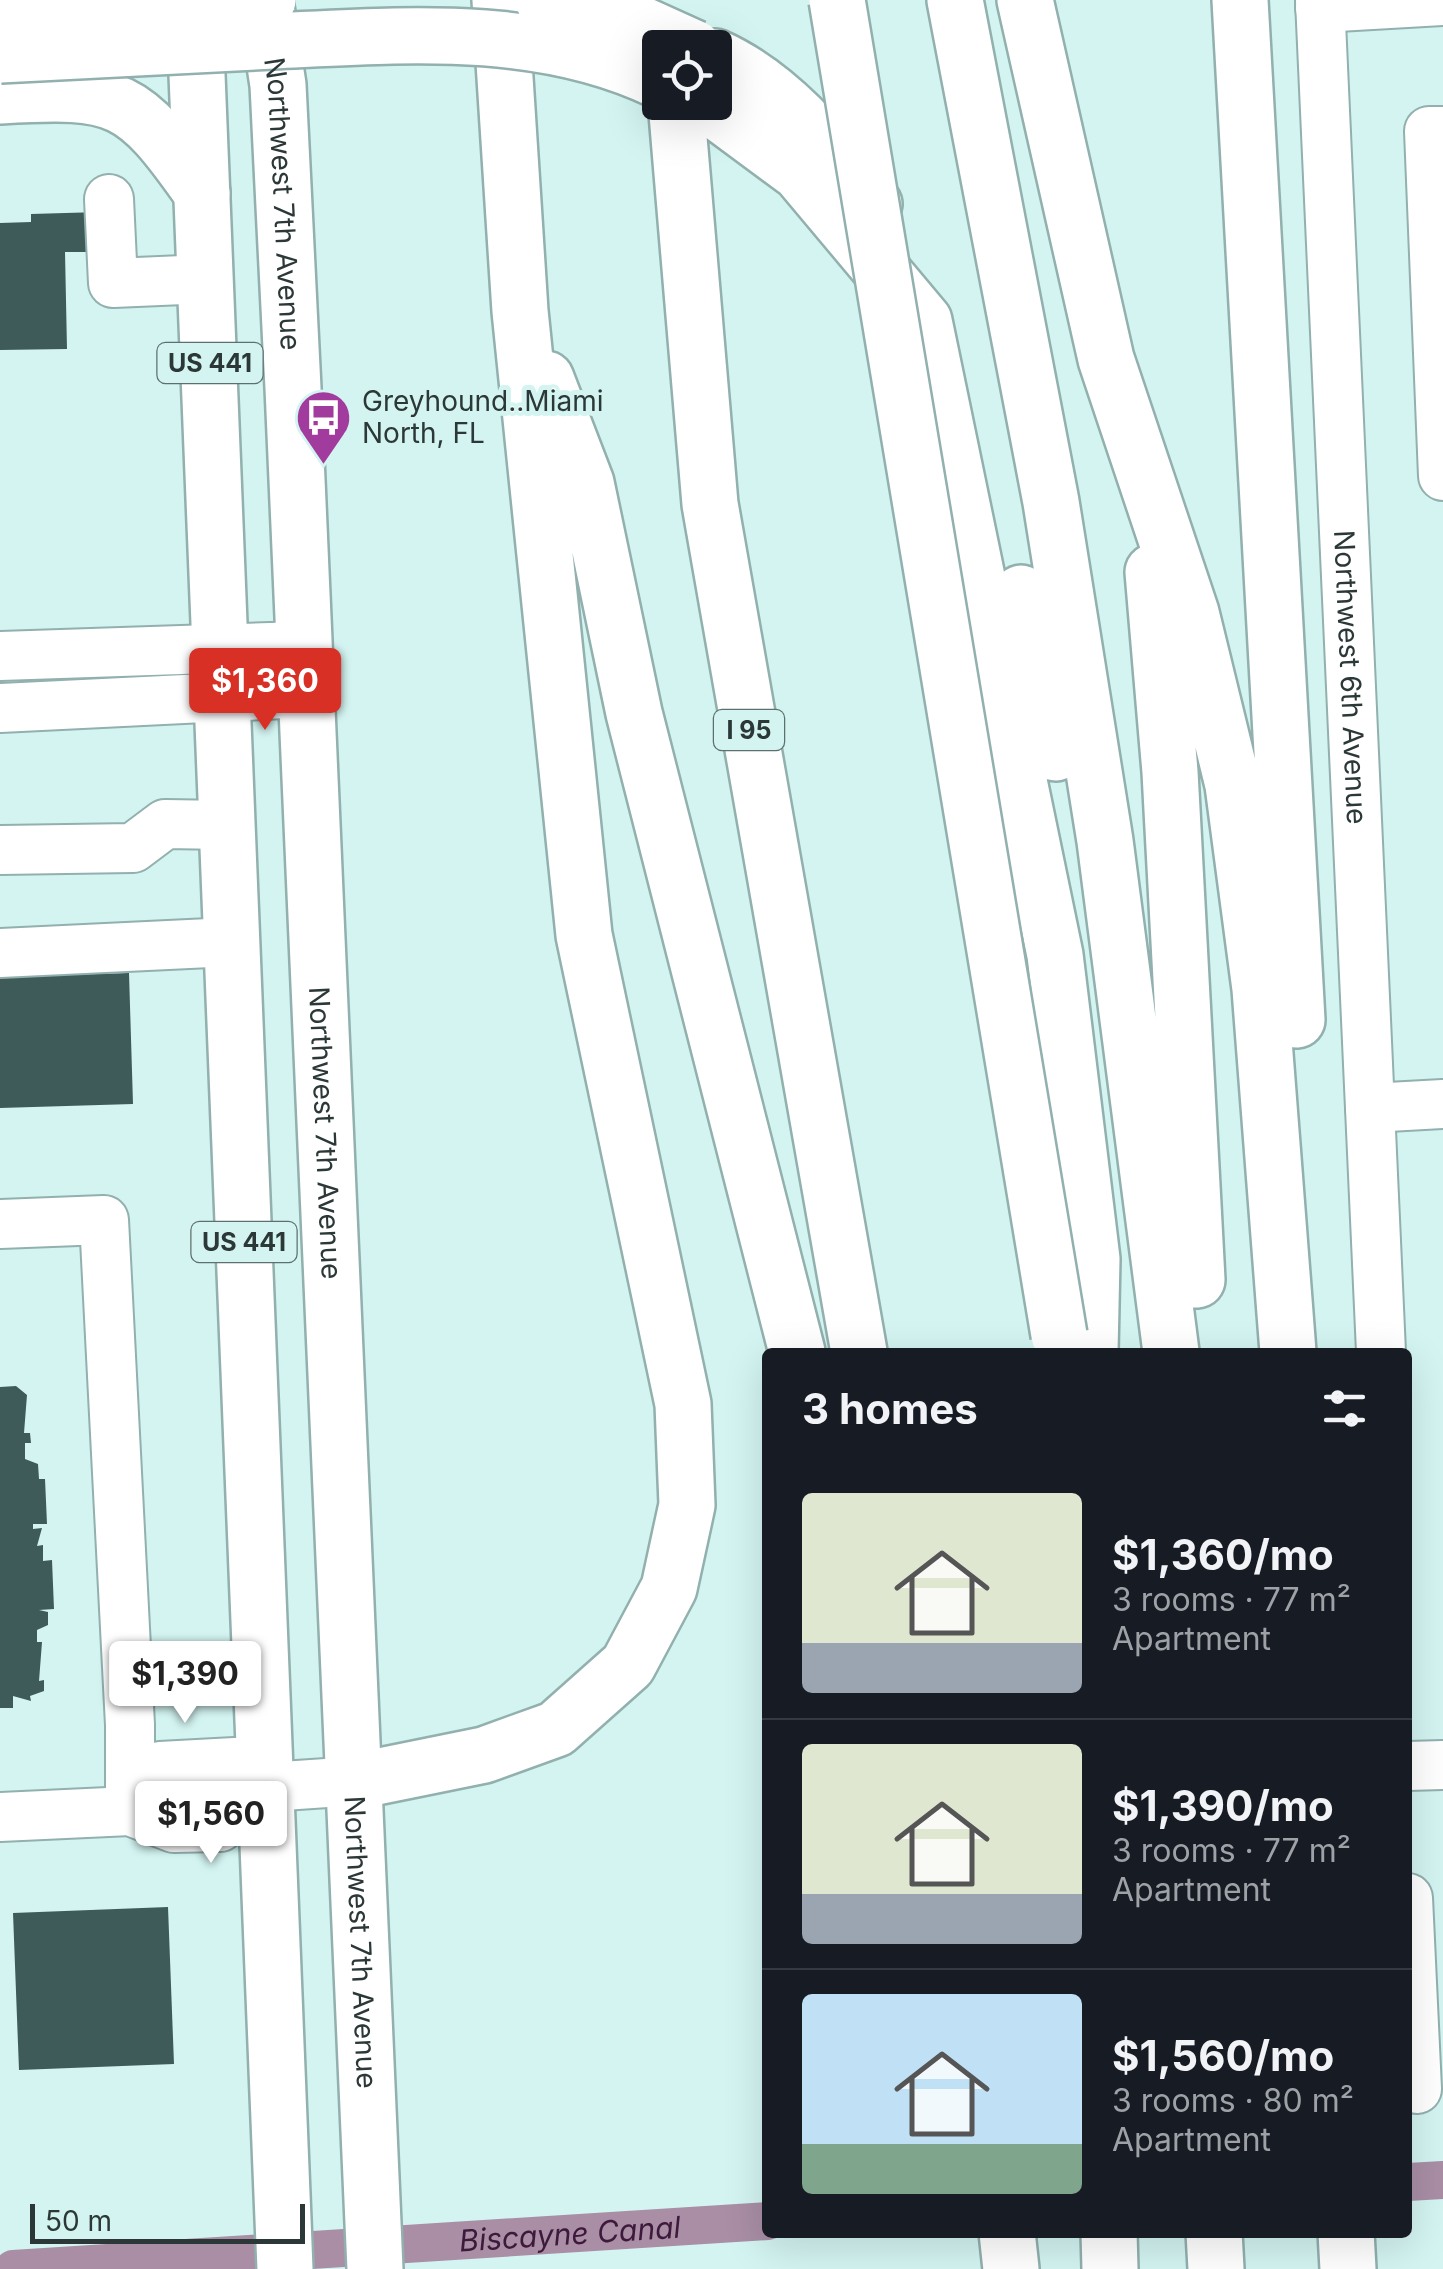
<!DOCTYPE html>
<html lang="en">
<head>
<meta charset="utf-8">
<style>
	:root { --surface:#171b24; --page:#242831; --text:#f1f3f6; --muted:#9ea1a6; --line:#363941; --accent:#d93025 }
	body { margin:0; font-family:Inter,sans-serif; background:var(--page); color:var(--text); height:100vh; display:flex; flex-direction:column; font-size:38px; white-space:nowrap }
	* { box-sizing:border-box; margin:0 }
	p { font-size:32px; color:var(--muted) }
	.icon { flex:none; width:55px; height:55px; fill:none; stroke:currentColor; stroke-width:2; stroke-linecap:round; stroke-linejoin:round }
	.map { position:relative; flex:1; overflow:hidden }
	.side { position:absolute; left:762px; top:1348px; width:650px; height:890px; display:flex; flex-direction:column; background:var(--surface); border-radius:10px; box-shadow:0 10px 40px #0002 }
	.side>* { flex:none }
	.tools { position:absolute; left:642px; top:30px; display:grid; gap:20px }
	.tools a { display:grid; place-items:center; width:90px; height:90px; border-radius:10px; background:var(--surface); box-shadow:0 10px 40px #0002; font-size:50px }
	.scale { position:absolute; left:30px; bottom:25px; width:275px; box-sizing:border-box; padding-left:10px; border:5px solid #2b3837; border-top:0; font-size:28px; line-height:35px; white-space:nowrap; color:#2b3837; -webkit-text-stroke:8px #d3f4f1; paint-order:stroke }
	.price { position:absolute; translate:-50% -85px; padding:0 22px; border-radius:10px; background:#fff; color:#222; font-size:32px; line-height:65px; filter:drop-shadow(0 2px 5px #0008) }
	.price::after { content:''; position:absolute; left:50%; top:60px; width:30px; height:22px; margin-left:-15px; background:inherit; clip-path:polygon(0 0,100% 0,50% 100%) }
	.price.on { background:var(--accent); color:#fff }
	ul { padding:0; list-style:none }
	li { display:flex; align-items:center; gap:30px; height:250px; padding:0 40px }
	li+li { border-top:2px solid var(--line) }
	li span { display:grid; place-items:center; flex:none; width:280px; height:200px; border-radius:10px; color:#555 }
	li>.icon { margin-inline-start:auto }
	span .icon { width:120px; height:120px; fill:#fffc; stroke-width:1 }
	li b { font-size:42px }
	h2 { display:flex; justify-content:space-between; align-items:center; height:120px; padding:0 40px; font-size:42px }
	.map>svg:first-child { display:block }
</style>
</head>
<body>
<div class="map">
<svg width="1443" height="2269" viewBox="0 0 1443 2269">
	<rect width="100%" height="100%" fill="#d3f4f1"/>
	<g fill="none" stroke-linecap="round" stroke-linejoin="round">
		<g stroke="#a98ea6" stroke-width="38">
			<path d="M 1408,2182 L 1443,2180"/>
			<path id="s1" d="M 13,2269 L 768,2221"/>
		</g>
	</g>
	<path fill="#3e5b59" d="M 100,212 L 102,252 L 65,252 L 67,349 L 0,350 L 0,223 L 31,222 L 31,214 Z
		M 129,973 L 133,1104 L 0,1108 L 0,977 Z
		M 16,1386 L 27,1395 L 24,1433 L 30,1433 L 31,1443 L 25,1443 L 25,1459 L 38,1464 L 39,1479 L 45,1479 L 47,1524 L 33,1524 L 33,1529 L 42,1528 L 37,1546 L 43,1545 L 43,1561 L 52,1560 L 54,1609 L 39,1610 L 48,1612 L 48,1625 L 37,1630 L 37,1642 L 42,1642 L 39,1681 L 44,1680 L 44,1691 L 30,1696 L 31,1701 L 13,1696 L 13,1708 L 0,1708 L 0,1387 Z
		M 168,1907 L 174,2064 L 19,2070 L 13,1913 Z"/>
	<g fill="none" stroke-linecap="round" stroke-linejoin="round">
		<defs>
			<g id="minor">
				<path id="s2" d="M 1320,0 L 1381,1352"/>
				<path d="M 1320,8 L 1443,1"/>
				<path d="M 1443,131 L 1429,131 L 1443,476"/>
				<path d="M 109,199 L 113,283 L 207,279"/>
				<path d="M 0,656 L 302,646"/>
				<path d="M 0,708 L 305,693"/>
				<path d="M 0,850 L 133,848 L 165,824 L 227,825"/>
				<path d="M 0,953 L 231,942"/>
				<path d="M 1370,1108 L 1443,1104"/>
				<path d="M 0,1224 L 104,1220 L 130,1725 L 130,1811"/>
				<path d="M 1408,1766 L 1443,1765"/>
				<path d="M 130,1811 L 160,1766 L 235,1762 L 268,1787"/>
				<path d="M 0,1817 L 130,1811 L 174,1828 L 220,1827 L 268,1787 L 356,1781"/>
				<path d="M 1408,1898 L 1417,2089"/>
			</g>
			<g id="major">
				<path d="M 194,0 L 285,2269"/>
				<path id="s3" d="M 265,0 L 278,85 L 293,388 L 375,2269"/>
				<path d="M 0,96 C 120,89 133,95 202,193"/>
			</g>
			<path id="highway" d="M 955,0 L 1051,502 L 1105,841 L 1171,1352
				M 1025,0 L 1106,359 L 1191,613 L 1233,785 L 1260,989 L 1288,1352
				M 1240,0 L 1297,1020
				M 715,57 C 782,87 829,148 874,204
				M 676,102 L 710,504 L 859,1352
				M 704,102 L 800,173 L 924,321 L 1055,955 L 1092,1259 L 1090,1352
				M 546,379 L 586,483 L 634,713 L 797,1352
				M 1153,572 L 1170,772 L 1197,1280
				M 1021,593 L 1056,753
				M 356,1781 L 484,1755 L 556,1729 L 628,1665 L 669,1588 L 687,1505 L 683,1404 L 584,935 L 520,311 L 500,0
				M 1007,2232 L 1011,2269
				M 1109,2232 L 1110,2269
				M 1214,2232 L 1216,2269
				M 1346,2232 L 1348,2269"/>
		</defs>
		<use href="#minor" stroke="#91b0ae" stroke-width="52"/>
		<use href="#major" stroke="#91b0ae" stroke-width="60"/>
		<use href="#highway" stroke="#91b0ae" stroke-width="60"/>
		<use href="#minor" stroke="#fff" stroke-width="48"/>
		<use href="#major" stroke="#fff" stroke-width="55"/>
		<use href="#highway" stroke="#fff" stroke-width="55"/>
		<defs>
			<path id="highway-bridge" d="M 543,0 L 634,21 L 694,48
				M 837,0 L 1059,1335
				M 0,13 L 268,0
				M 0,55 C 91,50 182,46 273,41 C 403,35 539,23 660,81"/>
		</defs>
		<use href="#highway-bridge" stroke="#91b0ae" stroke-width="60" stroke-linecap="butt"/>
		<use href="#highway-bridge" stroke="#fff" stroke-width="55"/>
	</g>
	<defs>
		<symbol id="bus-pin" viewBox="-11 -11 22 30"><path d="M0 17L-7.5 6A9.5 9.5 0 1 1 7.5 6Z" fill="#a23b9e" stroke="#d3f4f1"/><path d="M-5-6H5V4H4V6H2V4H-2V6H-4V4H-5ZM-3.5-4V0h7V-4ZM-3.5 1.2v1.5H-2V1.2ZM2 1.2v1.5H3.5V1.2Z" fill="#fff"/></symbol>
	</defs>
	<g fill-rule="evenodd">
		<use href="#bus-pin" x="292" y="386" width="63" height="86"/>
	</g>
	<g text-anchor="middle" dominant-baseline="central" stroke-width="10" stroke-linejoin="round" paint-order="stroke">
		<g fill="#d3f4f1" stroke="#5d706f" stroke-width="2.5">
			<rect x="157.5" y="343" width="105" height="40" rx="8"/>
			<rect x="714" y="710" width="70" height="40" rx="8"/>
			<rect x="191.5" y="1222" width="105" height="40" rx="8"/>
		</g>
		<g font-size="25" font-weight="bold" fill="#2b3837">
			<text x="210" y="363">US 441</text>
			<text x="749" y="730">I 95</text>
			<text x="244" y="1242">US 441</text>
		</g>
		<g font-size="28" fill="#2b3837" stroke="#d3f4f1">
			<text stroke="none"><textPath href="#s3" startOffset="205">Northwest 7th Avenue</textPath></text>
			<text stroke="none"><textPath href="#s2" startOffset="678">Northwest 6th Avenue</textPath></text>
			<text stroke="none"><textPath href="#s3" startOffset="1135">Northwest 7th Avenue</textPath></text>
			<text stroke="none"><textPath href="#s3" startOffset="1945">Northwest 7th Avenue</textPath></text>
		</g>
		<g font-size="28" fill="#2b3837" stroke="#d3f4f1" text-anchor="start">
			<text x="362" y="401">Greyhound..Miami<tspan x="362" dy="32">North, FL</tspan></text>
		</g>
		<g font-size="30" font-style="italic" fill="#3d193b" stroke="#d3f4f1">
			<text stroke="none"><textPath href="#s1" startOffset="558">Biscayne Canal</textPath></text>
		</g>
	</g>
</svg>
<div class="tools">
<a><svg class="icon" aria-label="locate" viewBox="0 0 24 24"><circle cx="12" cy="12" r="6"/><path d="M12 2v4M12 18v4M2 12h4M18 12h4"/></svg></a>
</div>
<div class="scale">50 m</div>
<b class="price on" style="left:265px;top:733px">$1,360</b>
<b class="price" style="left:185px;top:1726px">$1,390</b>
<b class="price" style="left:211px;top:1866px">$1,560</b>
<section class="side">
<h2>3 homes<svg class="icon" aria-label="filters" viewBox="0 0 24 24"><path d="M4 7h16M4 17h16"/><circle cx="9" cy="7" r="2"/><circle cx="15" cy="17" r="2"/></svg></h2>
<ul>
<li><span style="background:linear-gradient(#dfe7d0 75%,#9aa5b1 0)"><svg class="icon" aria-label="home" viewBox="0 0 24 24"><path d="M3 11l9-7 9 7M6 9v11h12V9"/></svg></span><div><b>$1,360/mo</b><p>3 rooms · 77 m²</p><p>Apartment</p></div></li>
<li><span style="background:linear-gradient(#dfe7d0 75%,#9aa5b1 0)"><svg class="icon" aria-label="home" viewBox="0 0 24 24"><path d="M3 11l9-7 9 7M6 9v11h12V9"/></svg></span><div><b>$1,390/mo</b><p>3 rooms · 77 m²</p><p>Apartment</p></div></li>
<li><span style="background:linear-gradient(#bfe0f5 75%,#7fa58c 0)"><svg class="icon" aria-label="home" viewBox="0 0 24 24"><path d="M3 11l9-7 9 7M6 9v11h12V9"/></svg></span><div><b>$1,560/mo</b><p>3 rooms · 80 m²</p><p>Apartment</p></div></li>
</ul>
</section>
</div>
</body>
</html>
